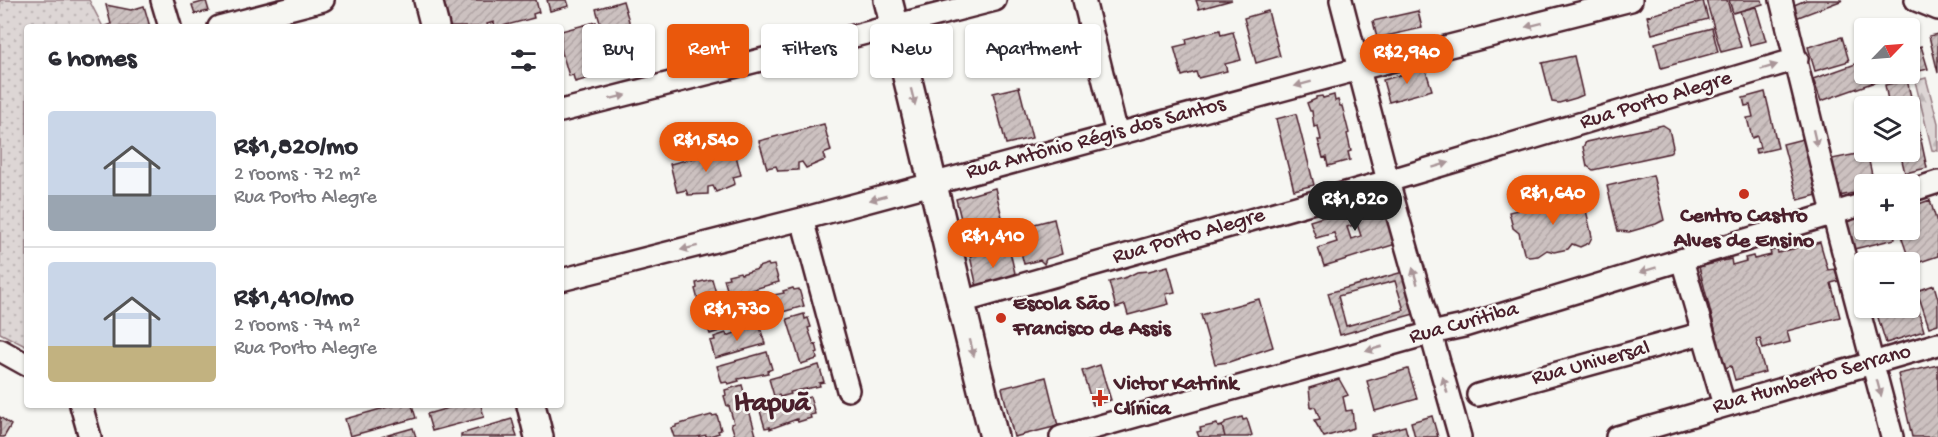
<!DOCTYPE html>
<html lang="en">
<head>
<meta charset="utf-8">
<style>
	:root { --surface:#fff; --page:#f7f7f7; --text:#2b2b33; --muted:#7c7c81; --line:#e1e1e2; --accent:#ea580c }
	body { margin:0; font-family:"Gochi Hand",sans-serif; background:var(--page); color:var(--text); height:100vh; display:flex; flex-direction:column; font-size:22px; white-space:nowrap }
	* { box-sizing:border-box; margin:0 }
	p { font-size:20px; color:var(--muted) }
	.icon { flex:none; width:33px; height:33px; fill:none; stroke:currentColor; stroke-width:2; stroke-linecap:round; stroke-linejoin:round }
	.map { position:relative; flex:1; overflow:hidden }
	.panel { position:absolute; left:24px; top:24px; width:540px; height:384px; display:flex; flex-direction:column; background:var(--surface); border-radius:6px; box-shadow:0 2px 4px #0004 }
	.panel>* { flex:none }
	.top-card { position:absolute; left:582px; top:24px; width:570px; height:54px; display:flex; gap:12px }
	.needle { width:39px; rotate:65deg }
	.buttons { position:absolute; left:1854px; top:18px; display:grid; gap:12px }
	.buttons a { display:grid; place-items:center; width:66px; height:66px; border-radius:6px; background:var(--surface); box-shadow:0 2px 4px #0004; font-size:30px }
	.price { position:absolute; translate:-50% -51px; padding:0 14px; border-radius:21px; background:var(--accent); color:#fff; font-size:20px; line-height:39px; filter:drop-shadow(0 2px 3px #0008) }
	.price::after { content:''; position:absolute; left:50%; top:36px; width:18px; height:14px; margin-left:-9px; background:inherit; clip-path:polygon(0 0,100% 0,50% 100%) }
	.price.current { background:#222; color:#fff }
	ul { padding:0; list-style:none }
	li { display:flex; align-items:center; gap:18px; height:150px; padding:0 24px }
	li+li { border-top:2px solid var(--line) }
	li span { display:grid; place-items:center; flex:none; width:168px; height:120px; border-radius:6px; color:#555 }
	li>.icon { margin-inline-start:auto }
	span .icon { width:72px; height:72px; fill:#fffc; stroke-width:1 }
	li b { font-size:26px }
	h2 { display:flex; justify-content:space-between; align-items:center; height:72px; padding:0 24px; font-size:26px }
	.chip { padding:0 21px; border-radius:6px; background:var(--surface); box-shadow:0 2px 4px #0004; font-size:21px; line-height:54px }
	.chip.current { background:var(--accent); color:#fff }
	.map>svg:first-child { display:block }
</style>
</head>
<body>
<div class="map">
<svg width="1938" height="437" viewBox="0 0 1938 437">
	<defs>
		<pattern id="grass-dots" width="8" height="8" patternUnits="userSpaceOnUse" patternTransform="scale(1.5)"><rect width="8" height="8" fill="#ddd6d5"/><path d="M2 2h.1M6 6h.1" fill="none" stroke="#bfb7b7" stroke-width="1.8" stroke-linecap="round"/></pattern>
		<pattern id="forest-firs" width="22" height="20" patternUnits="userSpaceOnUse" patternTransform="scale(1.5)"><rect width="22" height="20" fill="#ddd6d5"/><path d="M5 1l3.5 6h-7zM16 11l3.5 6h-7z" fill="#bfb7b7"/></pattern>
		<pattern id="building-hatch" width="6" height="6" patternUnits="userSpaceOnUse" patternTransform="scale(1.5)"><rect width="6" height="6" fill="#ccc1c0"/><path d="M-1 1l2-2M0 6l6-6M5 7l2-2" fill="none" stroke="#b1a5a5"/></pattern>
	</defs>
	<rect width="100%" height="100%" fill="#f6f6f2"/>
	<filter id="ink" filterUnits="userSpaceOnUse"><feTurbulence type="fractalNoise" baseFrequency=".0167" numOctaves="2"/><feDisplacementMap in="SourceGraphic" scale="12" xChannelSelector="R" yChannelSelector="G"/><feConvolveMatrix kernelMatrix="1 2 1 2 8 2 1 2 1" color-interpolation-filters="sRGB"/></filter>
	<g filter="url(#ink)">
		<path fill="url(#grass-dots)" stroke="#947a80" stroke-width="1.5" d="M 0,0 L 89,0 L 103,27 L 27,27 L 27,347 L 0,333 Z"/>
		<path fill="url(#forest-firs)" stroke="#947a80" stroke-width="1.5" d="M 1926,78 L 1938,123 L 1938,151 L 1932,150 L 1915,81 Z"/>
		<path fill="url(#building-hatch)" stroke="#4a1f2b" stroke-width="1.5" fill-rule="evenodd" d="M 440,0 L 536,0 L 539,12 L 533,14 L 534,18 L 499,27 L 495,27 L 494,22 L 487,24 L 488,27 L 447,27 Z
			M 547,0 L 567,0 L 569,6 L 550,11 Z
			M 1196,0 L 1232,0 L 1199,9 Z
			M 1706,0 L 1727,0 L 1741,47 L 1721,52 Z
			M 1729,0 L 1762,0 L 1763,4 L 1733,13 Z
			M 1806,0 L 1843,0 L 1796,18 L 1794,5 Z
			M 206,1 L 209,11 L 195,14 L 192,5 Z
			M 623,1 L 631,28 L 604,36 L 596,9 Z
			M 1703,1 L 1708,19 L 1652,34 L 1647,16 Z
			M 106,5 L 131,10 L 144,6 L 150,27 L 103,27 L 111,24 Z
			M 1756,7 L 1766,41 L 1750,45 L 1740,11 Z
			M 1268,11 L 1280,56 L 1256,63 L 1244,18 Z
			M 1418,11 L 1422,28 L 1377,38 L 1373,21 Z
			M 596,22 L 608,63 L 602,65 L 604,74 L 575,82 L 573,75 L 569,76 L 561,49 L 561,31 Z
			M 1712,28 L 1718,52 L 1661,68 L 1655,43 Z
			M 1220,30 L 1221,35 L 1233,32 L 1241,60 L 1225,64 L 1227,71 L 1198,78 L 1196,72 L 1182,76 L 1174,47 L 1187,44 L 1186,39 Z
			M 1938,34 L 1938,73 L 1929,36 Z
			M 1842,37 L 1849,61 L 1815,71 L 1808,47 Z
			M 1921,46 L 1928,69 L 1910,73 L 1910,50 Z
			M 636,52 L 640,69 L 629,72 L 624,55 Z
			M 1574,56 L 1583,95 L 1576,98 L 1559,103 L 1552,102 L 1542,63 Z
			M 1864,61 L 1864,74 L 1869,74 L 1872,83 L 1821,101 L 1813,79 Z
			M 1425,68 L 1432,90 L 1389,102 L 1383,80 Z
			M 1870,74 L 1909,74 L 1872,83 Z
			M 1907,80 L 1917,122 L 1910,123 L 1910,106 L 1889,106 L 1885,85 Z
			M 1019,87 L 1032,138 L 1006,144 L 993,93 Z
			M 1765,92 L 1778,148 L 1756,153 L 1755,149 L 1760,148 L 1757,136 L 1752,138 L 1747,118 L 1753,117 L 1750,105 L 1745,106 L 1743,98 Z
			M 1334,95 L 1335,101 L 1338,100 L 1340,106 L 1342,106 L 1349,133 L 1347,134 L 1351,151 L 1348,152 L 1350,160 L 1328,166 L 1326,157 L 1323,158 L 1318,140 L 1321,140 L 1318,126 L 1314,127 L 1312,111 L 1310,111 L 1307,103 L 1316,99 L 1316,97 L 1322,96 L 1323,98 Z
			M 1296,114 L 1314,185 L 1294,190 L 1276,119 Z
			M 824,124 L 831,151 L 823,154 L 825,160 L 806,168 L 802,162 L 798,163 L 798,170 L 778,171 L 776,166 L 767,168 L 759,141 Z
			M 1663,125 L 1669,129 L 1673,147 L 1670,153 L 1593,170 L 1587,166 L 1583,147 L 1586,142 Z
			M 1918,126 L 1927,168 L 1905,173 L 1900,152 L 1910,152 L 1910,128 Z
			M 1803,139 L 1817,195 L 1798,200 L 1783,144 Z
			M 734,148 L 741,175 L 733,177 L 735,184 L 716,192 L 713,186 L 708,187 L 708,194 L 688,195 L 686,190 L 677,192 L 670,164 Z
			M 1867,152 L 1874,184 L 1864,184 L 1864,191 L 1839,196 L 1832,159 Z
			M 1653,175 L 1664,220 L 1656,224 L 1629,232 L 1618,231 L 1607,186 Z
			M 995,188 L 1002,217 L 963,227 L 956,199 Z
			M 1585,194 L 1589,206 L 1586,210 L 1592,237 L 1589,243 L 1580,247 L 1572,244 L 1568,249 L 1554,252 L 1547,250 L 1538,256 L 1529,257 L 1524,253 L 1519,233 L 1513,228 L 1509,212 Z
			M 1382,199 L 1396,244 L 1324,266 L 1318,248 L 1337,242 L 1334,233 L 1316,238 L 1310,221 ZM 1357,224 L 1361,236 L 1351,239 L 1347,227 Z
			M 1930,200 L 1938,226 L 1938,256 L 1911,265 L 1899,230 L 1910,230 L 1910,207 Z
			M 1864,216 L 1864,230 L 1893,230 L 1895,239 L 1854,249 L 1846,220 Z
			M 1054,219 L 1062,254 L 1046,259 L 1044,264 L 1040,260 L 1024,264 L 1015,229 Z
			M 1804,242 L 1805,246 L 1820,242 L 1828,270 L 1835,269 L 1839,281 L 1831,283 L 1840,317 L 1787,331 L 1790,342 L 1763,349 L 1760,338 L 1756,339 L 1765,372 L 1735,380 L 1731,366 L 1725,368 L 1699,267 L 1731,259 L 1732,265 L 1746,261 L 1745,258 L 1753,256 L 1754,259 L 1771,255 L 1770,251 L 1777,249 L 1778,253 L 1796,248 L 1795,245 Z
			M 1009,247 L 1017,282 L 978,292 L 970,256 Z
			M 768,264 L 769,266 L 774,265 L 779,282 L 729,296 L 724,279 L 729,278 L 728,275 L 740,272 L 741,274 L 758,269 L 758,267 Z
			M 1168,266 L 1175,292 L 1166,294 L 1169,304 L 1128,315 L 1125,305 L 1116,308 L 1109,282 L 1127,277 L 1137,272 L 1149,271 Z
			M 1403,272 L 1414,314 L 1340,335 L 1328,293 ZM 1395,281 L 1404,310 L 1346,326 L 1338,296 Z
			M 712,279 L 726,329 L 710,334 L 708,329 L 706,330 L 700,299 L 698,300 L 695,289 L 697,288 L 696,283 Z
			M 1910,284 L 1924,331 L 1886,343 L 1875,308 L 1910,308 Z
			M 1934,285 L 1938,299 L 1938,324 L 1929,327 L 1917,291 Z
			M 793,288 L 794,290 L 799,289 L 804,306 L 754,320 L 750,303 L 754,302 L 754,299 L 784,293 L 783,291 Z
			M 1259,299 L 1273,347 L 1229,362 L 1215,364 L 1201,315 Z
			M 804,314 L 805,319 L 808,318 L 811,327 L 808,328 L 814,345 L 816,344 L 818,352 L 816,353 L 817,359 L 801,364 L 787,319 Z
			M 754,326 L 755,328 L 760,327 L 765,344 L 715,358 L 710,341 L 715,340 L 714,337 L 726,333 L 727,336 Z
			M 767,352 L 772,369 L 767,371 L 768,373 L 738,379 L 739,381 L 728,384 L 727,382 L 722,383 L 717,366 Z
			M 819,365 L 824,382 L 819,383 L 820,386 L 790,392 L 791,394 L 780,397 L 779,395 L 774,396 L 769,379 Z
			M 1100,365 L 1111,400 L 1093,405 L 1082,371 Z
			M 1938,365 L 1938,437 L 1912,437 L 1898,374 Z
			M 1408,369 L 1417,399 L 1375,411 L 1367,381 Z
			M 1046,377 L 1058,426 L 1014,437 L 1002,388 Z
			M 1339,379 L 1348,395 L 1343,397 L 1346,411 L 1352,410 L 1354,428 L 1324,437 L 1314,420 L 1320,419 L 1315,407 L 1311,408 L 1309,388 Z
			M 742,385 L 756,435 L 750,437 L 735,436 L 731,424 L 734,423 L 729,406 L 727,406 L 724,396 L 726,395 L 725,390 Z
			M 810,397 L 815,414 L 810,415 L 811,418 L 798,422 L 797,419 L 770,429 L 770,427 L 765,428 L 760,411 Z
			M 395,405 L 412,405 L 416,418 L 350,436 L 345,419 Z
			M 459,405 L 481,405 L 484,417 L 432,431 L 427,414 Z
			M 711,415 L 712,416 L 717,415 L 721,430 L 718,431 L 719,433 L 707,437 L 706,435 L 697,437 L 674,437 L 671,428 L 676,427 L 676,425 Z
			M 1432,416 L 1438,437 L 1415,437 L 1411,422 Z
			M 0,417 L 11,425 L 4,437 L 0,437 Z
			M 1242,417 L 1243,420 L 1247,419 L 1252,435 L 1248,437 L 1225,437 L 1222,426 L 1225,424 L 1225,422 Z
			M 512,419 L 517,437 L 461,437 L 461,434 Z
			M 1217,424 L 1218,427 L 1222,426 L 1225,437 L 1199,437 L 1197,432 L 1201,431 L 1200,428 Z
			M 1405,426 L 1408,437 L 1371,437 L 1371,435 Z
			M 413,428 L 416,437 L 381,437 Z"/>
		<g fill="none" stroke-linecap="round" stroke-linejoin="round">
			<defs>
				<path id="minor" d="M 162,0 L 170,27
					M 1084,0 L 1117,134
					M 1341,0 L 1388,181 L 1460,437
					M 1781,0 L 1833,213 L 1892,437
					M 1916,0 L 1938,9
					M 219,27 L 323,0
					M 561,111 L 995,0
					M 1910,191 L 1938,182
					M 802,219 L 848,390
					M 1682,260 L 1724,405
					M 561,280 L 802,219 L 1359,69 L 1631,0
					M 961,302 L 1388,181 L 1797,59
					M 0,350 L 27,365
					M 1478,395 L 1703,333
					M 81,405 L 90,437
					M 1061,437 L 1431,333 L 1464,326 L 1864,204
					M 1617,437 L 1938,344"/>
				<path id="major" d="M 428,0 L 435,27
					M 888,0 C 925,145 957,292 994,437
					M 531,405 L 539,437"/>
			</defs>
			<use href="#minor" stroke="#4a1f2b" stroke-width="26"/>
			<use href="#major" stroke="#4a1f2b" stroke-width="32"/>
			<use href="#minor" stroke="#f6f6f2" stroke-width="21"/>
			<use href="#major" stroke="#f6f6f2" stroke-width="27"/>
		</g>
		<defs><path id="oneway-solid" d="M-6-.8H1V-3.2L6.5 0L1 3.2V.8H-6Z" transform="scale(1.5)"/></defs>
		<g fill="#a99598">
			<use href="#oneway-solid" transform="translate(1534 25) rotate(166)"/>
			<use href="#oneway-solid" transform="translate(1769 67) rotate(-17)"/>
			<use href="#oneway-solid" transform="translate(1303 84) rotate(165)"/>
			<use href="#oneway-solid" transform="translate(618 97) rotate(-14)"/>
			<use href="#oneway-solid" transform="translate(913 97) rotate(76)"/>
			<use href="#oneway-solid" transform="translate(1815 138) rotate(77)"/>
			<use href="#oneway-solid" transform="translate(1441 165) rotate(-17)"/>
			<use href="#oneway-solid" transform="translate(878 198) rotate(165)"/>
			<use href="#oneway-solid" transform="translate(689 248) rotate(166)"/>
			<use href="#oneway-solid" transform="translate(1648 270) rotate(163)"/>
			<use href="#oneway-solid" transform="translate(1415 276) rotate(-106)"/>
			<use href="#oneway-solid" transform="translate(972 348) rotate(76)"/>
			<use href="#oneway-solid" transform="translate(1374 349) rotate(164)"/>
			<use href="#oneway-solid" transform="translate(1445 385) rotate(-106)"/>
			<use href="#oneway-solid" transform="translate(1879 388) rotate(75)"/>
		</g>
	</g>
	<g fill="#c8321e" stroke="#f6f6f2" stroke-width="2">
		<circle cx="1744" cy="194" r="6"/>
		<circle cx="1001" cy="318" r="6"/>
		<path d="M1097 389h6v6h6v6h-6v6h-6v-6h-6v-6h6z"/>
	</g>
	<g text-anchor="middle" dominant-baseline="central" stroke-width="5" stroke-linejoin="round" paint-order="stroke">
		<g font-size="22" fill="#4a1f2b" stroke="#f6f6f2">
			<text transform="translate(1656 101) rotate(-17)">Rua Porto Alegre</text>
			<text transform="translate(1096 139) rotate(-15)">Rua Antônio Régis dos Santos</text>
			<text transform="translate(1189 237) rotate(-16)">Rua Porto Alegre</text>
			<text transform="translate(1464 324) rotate(-15)">Rua Curitiba</text>
			<text transform="translate(1591 364) rotate(-15)">Rua Universal</text>
			<text transform="translate(1812 380) rotate(-16)">Rua Humberto Serrano</text>
		</g>
		<g font-size="22" font-weight="bold" fill="#4a1f2b" stroke="#f6f6f2" text-anchor="start">
			<text x="1744" y="217" text-anchor="middle">Centro Castro<tspan x="1744" dy="25">Alves de Ensino</tspan></text>
			<text x="1013" y="305">Escola São<tspan x="1013" dy="25">Francisco de Assis</tspan></text>
			<text x="1114" y="385">Victor Katrink<tspan x="1114" dy="25">Clínica</tspan></text>
		</g>
		<g font-size="28" font-weight="bold" fill="#4a1f2b" stroke="#f6f6f2">
			<text x="772" y="404">Itapuã</text>
		</g>
	</g>
</svg>
<div class="buttons">
<a><svg class="needle" viewBox="-14 -14 28 28"><path d="M0-13l5 13h-10z" fill="#e53935"/><path d="M0 13l5-13h-10z" fill="#7c7c81"/></svg></a>
<a><svg class="icon" aria-label="layers" viewBox="0 0 24 24"><path d="M12 4l9 5-9 5-9-5zM3 14l9 5 9-5"/></svg></a>
<a>+</a>
<a>−</a>
</div>
<b class="price" style="left:1407px;top:85px">R$2,940</b>
<b class="price" style="left:706px;top:173px">R$1,540</b>
<b class="price" style="left:1553px;top:226px">R$1,640</b>
<b class="price current" style="left:1355px;top:232px">R$1,820</b>
<b class="price" style="left:993px;top:269px">R$1,410</b>
<b class="price" style="left:737px;top:342px">R$1,730</b>
<div class="top-card">
<a class="chip">Buy</a>
<a class="chip current">Rent</a>
<a class="chip">Filters</a>
<a class="chip">New</a>
<a class="chip">Apartment</a>
</div>
<section class="panel">
<h2>6 homes<svg class="icon" aria-label="filters" viewBox="0 0 24 24"><path d="M4 7h16M4 17h16"/><circle cx="9" cy="7" r="2"/><circle cx="15" cy="17" r="2"/></svg></h2>
<ul>
<li><span style="background:linear-gradient(#c9d6e8 70%,#9aa5b1 0)"><svg class="icon" aria-label="home" viewBox="0 0 24 24"><path d="M3 11l9-7 9 7M6 9v11h12V9"/></svg></span><div><b>R$1,820/mo</b><p>2 rooms · 72 m²</p><p>Rua Porto Alegre</p></div></li>
<li><span style="background:linear-gradient(#c9d6e8 70%,#c2b280 0)"><svg class="icon" aria-label="home" viewBox="0 0 24 24"><path d="M3 11l9-7 9 7M6 9v11h12V9"/></svg></span><div><b>R$1,410/mo</b><p>2 rooms · 74 m²</p><p>Rua Porto Alegre</p></div></li>
</ul>
</section>
</div>
</body>
</html>
